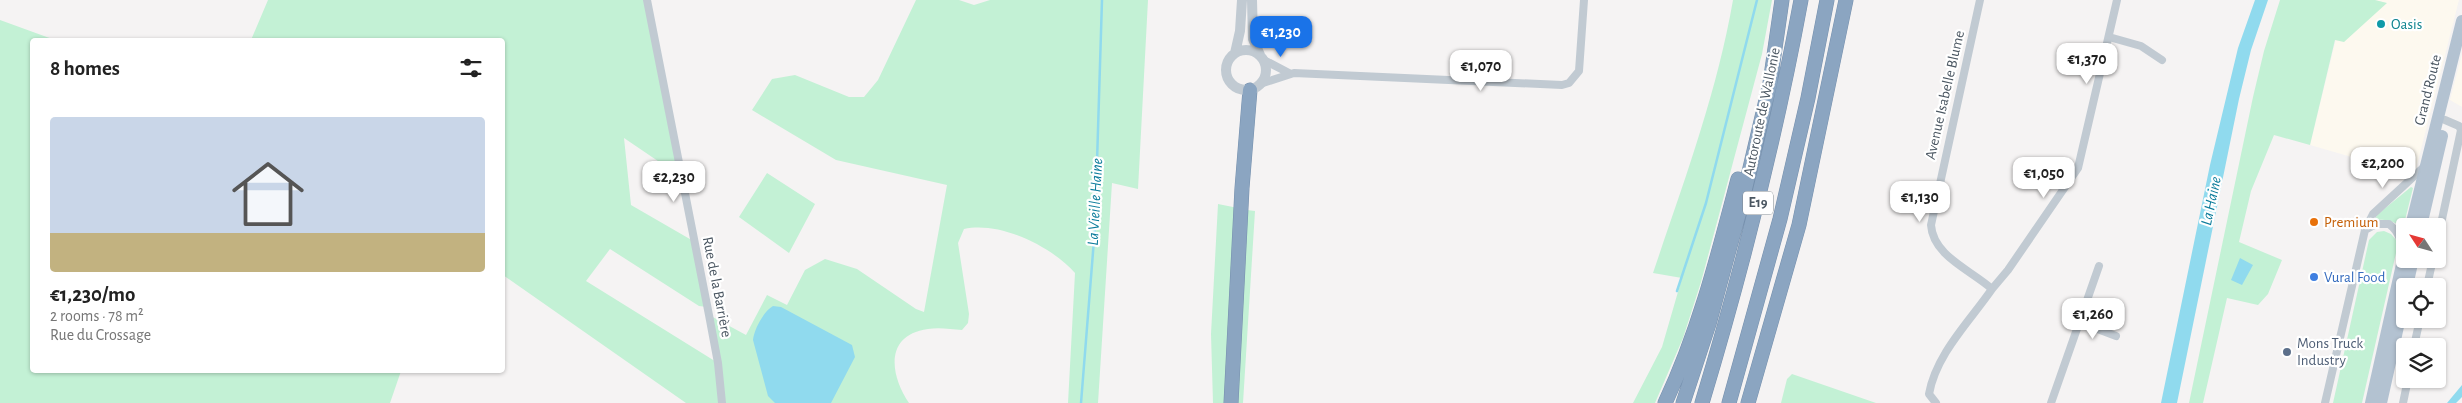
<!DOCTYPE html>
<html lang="en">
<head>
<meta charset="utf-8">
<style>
	:root { --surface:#fff; --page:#f6f6f6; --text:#222; --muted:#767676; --accent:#1a73e8 }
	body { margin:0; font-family:"Alegreya Sans",sans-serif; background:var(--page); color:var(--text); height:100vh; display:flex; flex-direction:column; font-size:19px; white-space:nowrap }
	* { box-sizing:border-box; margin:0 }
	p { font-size:16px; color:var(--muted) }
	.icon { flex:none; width:28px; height:28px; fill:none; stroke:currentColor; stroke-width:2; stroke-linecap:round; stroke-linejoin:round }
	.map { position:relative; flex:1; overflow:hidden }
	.details { position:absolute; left:30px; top:38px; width:475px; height:335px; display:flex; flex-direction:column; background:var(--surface); border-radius:5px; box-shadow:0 1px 4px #0004 }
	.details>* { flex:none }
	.needle { width:32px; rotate:306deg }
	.controls { position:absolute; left:2396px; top:218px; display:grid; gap:10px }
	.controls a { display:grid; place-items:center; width:50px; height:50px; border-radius:5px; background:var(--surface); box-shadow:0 1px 4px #0004; font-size:25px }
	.price { position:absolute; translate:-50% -42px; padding:0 11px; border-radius:10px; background:#fff; color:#222; font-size:16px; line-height:32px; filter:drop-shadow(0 1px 2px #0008) }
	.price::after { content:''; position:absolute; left:50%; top:30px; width:15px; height:11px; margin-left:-8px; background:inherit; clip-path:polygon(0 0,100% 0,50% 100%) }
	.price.active { background:var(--accent); color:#fff }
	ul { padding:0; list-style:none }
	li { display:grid; align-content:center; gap:10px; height:265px; padding:0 20px }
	li span { display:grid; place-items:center; height:155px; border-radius:5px; color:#555 }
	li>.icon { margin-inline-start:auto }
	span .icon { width:90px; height:90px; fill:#fffc; stroke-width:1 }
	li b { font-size:21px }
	h2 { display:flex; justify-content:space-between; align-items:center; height:60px; padding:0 20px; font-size:21px }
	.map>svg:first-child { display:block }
</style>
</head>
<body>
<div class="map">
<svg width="2462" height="403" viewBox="0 0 2462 403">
	<rect width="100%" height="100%" fill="#f5f3f3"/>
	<path fill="#fdf9ef" d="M 2375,0 L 2459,0 L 2416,169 L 2399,175 L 2362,160 L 2310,145 L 2336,39 L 2386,3 Z
		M 2462,54 L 2462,107 L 2450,100 Z"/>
	<path fill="#c3f1d5" d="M 268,0 L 647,0 L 680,176 L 624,138 L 631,205 L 695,242 L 707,307 L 699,306 L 610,249 L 586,281 L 718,363 L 709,315 L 746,335 L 767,295 L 787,305 L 805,270 L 825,259 L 857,269 L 916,309 L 924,312 L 947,185 L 836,160 L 752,110 L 772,79 L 795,75 L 849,97 L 864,97 L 878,80 L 916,0 L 959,0 L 974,5 L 990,0 L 1148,0 L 1138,189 L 1112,183 L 1098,403 L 1068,403 L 1075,273 C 1051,246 1000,221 964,229 L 958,243 L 969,314 L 968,323 L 962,330 C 951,329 938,327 928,329 C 884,335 890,375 909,403 L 686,403 L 503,275 L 502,40 L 251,40 Z
		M 1733,0 L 1772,0 L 1762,54 L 1701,282 L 1683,338 L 1655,403 L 1633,403 L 1662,347 L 1682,278 L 1653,273 C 1683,184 1717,93 1733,0 Z
		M 2280,0 L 2375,0 L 2387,3 L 2344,42 L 2335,40 L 2310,145 L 2274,135 L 2251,191 L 2239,242 L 2282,260 L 2268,294 L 2258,305 L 2227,298 L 2203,403 L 2189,403 L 2253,97 L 2264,51 Z
		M 0,20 L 55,40 L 32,40 L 32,370 L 415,370 L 401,371 L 390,403 L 0,403 Z
		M 767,173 L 815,204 L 789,253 L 739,217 Z
		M 2411,187 L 2413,188 L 2403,228 C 2393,221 2386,218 2373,221 L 2378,214 Z
		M 1218,204 L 1238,208 L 1227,403 L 1213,403 L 1211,334 Z
		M 1247,210 L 1255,211 L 1243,403 L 1238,403 Z
		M 2384,231 L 2391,234 L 2396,240 L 2396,253 L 2362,403 L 2333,403 L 2369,240 L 2377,232 Z
		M 1792,374 L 1876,403 L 1781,403 L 1787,379 Z"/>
	<path fill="#90daee" d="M 2255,0 L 2268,0 L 2251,50 L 2239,99 L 2177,403 L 2161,403 L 2210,165 L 2238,48 Z
		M 2240,258 L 2253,265 L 2242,285 L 2231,280 Z
		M 773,306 L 781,307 L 852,345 L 855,357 L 831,403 L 775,403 L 768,396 L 753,340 C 754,329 764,311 773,306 Z
		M 2462,385 L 2462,397 L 2456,403 L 2447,403 Z"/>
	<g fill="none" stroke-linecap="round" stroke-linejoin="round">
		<path stroke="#90daee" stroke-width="2.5" d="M 1677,291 L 1706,203 L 1757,0
			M 1081,403 L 1095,227 L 1102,0"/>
		<defs>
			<path id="motorway" d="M 1231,403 L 1242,188 L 1250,90
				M 1665,403 C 1699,331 1718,255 1738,179
				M 1683,403 L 1709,324 L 1741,206 L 1770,83 L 1782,0
				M 1702,403 C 1742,270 1776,136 1801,0
				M 1729,403 L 1780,219 L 1808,98 L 1827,0
				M 1748,403 L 1799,225 L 1846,0"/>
		</defs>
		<use href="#motorway" stroke="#7690ad" stroke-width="15"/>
		<path stroke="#c1cad2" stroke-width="8" d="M 647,0 L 709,315 L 718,363 L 722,403
			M 2109,37 L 2141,46 L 2162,60
			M 1264,60 L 1289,73
			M 1260,84 L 1294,73 L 1562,85 L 1569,83 L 1579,71 L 1584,0
			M 2365,230 L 2376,224 L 2389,224 C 2400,233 2401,241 2403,255
			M 2438,238 L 2461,130 L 2459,126 L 2445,120
			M 2427,286 L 2433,259
			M 1992,289 L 2008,270 L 2078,168 L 2117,0
			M 2079,322 L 2116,336
			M 2414,346 L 2420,319
			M 1936,403 L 1929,394 C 1936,354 1970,321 1992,289 C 1971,270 1933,256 1931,225 L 1980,0
			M 2051,403 L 2099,266
			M 2325,403 L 2365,230 L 2373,214 L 2424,167
			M 2403,403 L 2408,379"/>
		<path stroke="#c1cad2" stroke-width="10" d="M 1252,0 L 1253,39 L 1260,55
			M1226 70a20 20 0 1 1 40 0a20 20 0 1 1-40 0Z
			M 1235,53 L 1240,31 L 1242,0"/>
		<path stroke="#b3c2d1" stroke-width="12" d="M 2411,226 L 2462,21
			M 2421,226 L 2442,136
			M 2407,286 L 2413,259
			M 2371,403 L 2405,251
			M 2381,403 L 2405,295"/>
		<use href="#motorway" stroke="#8ba5c1" stroke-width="14"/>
	</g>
	<circle fill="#0f9aa8" stroke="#fff" stroke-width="2" cx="2381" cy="24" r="5"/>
	<circle fill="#e8710a" stroke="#fff" stroke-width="2" cx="2314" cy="222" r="5"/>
	<circle fill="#3f7fe0" stroke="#fff" stroke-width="2" cx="2314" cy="277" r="5"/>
	<circle fill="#5c6f8a" stroke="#fff" stroke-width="2" cx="2287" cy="352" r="5"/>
	<g text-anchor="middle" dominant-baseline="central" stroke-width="4.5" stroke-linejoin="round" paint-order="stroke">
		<rect fill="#fff" stroke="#808990" stroke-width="1" x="1743" y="191.5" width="30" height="23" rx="4"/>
		<g font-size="14" font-weight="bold" fill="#4a5661">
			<text x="1758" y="203">E19</text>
		</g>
		<g font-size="15" fill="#0d838f" stroke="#fff" text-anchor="start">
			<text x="2391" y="24">Oasis</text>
		</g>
		<g font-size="15" fill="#4a5661" stroke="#fff">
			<text transform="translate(2428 90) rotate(-76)">Grand'Route</text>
			<text transform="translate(1945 95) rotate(-77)">Avenue Isabelle Blume</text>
			<text transform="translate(1762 112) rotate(-78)">Autoroute de Wallonie</text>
			<text transform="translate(717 287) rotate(79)">Rue de la Barrière</text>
		</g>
		<g font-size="15" fill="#c56008" stroke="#fff" text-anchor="start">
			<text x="2324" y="222">Premium</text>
		</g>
		<g font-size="15" fill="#366cbe" stroke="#fff" text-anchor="start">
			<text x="2324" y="277">Vural Food</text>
		</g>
		<g font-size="15" fill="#4e5e75" stroke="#fff" text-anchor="start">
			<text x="2297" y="343">Mons Truck<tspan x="2297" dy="17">Industry</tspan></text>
		</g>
		<g font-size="16" font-style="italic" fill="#0c7c9b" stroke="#fff">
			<text transform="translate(2211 201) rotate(-78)">La Haine</text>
			<text transform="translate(1095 202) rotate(-87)">La Vieille Haine</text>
		</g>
	</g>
</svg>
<div class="controls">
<a><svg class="needle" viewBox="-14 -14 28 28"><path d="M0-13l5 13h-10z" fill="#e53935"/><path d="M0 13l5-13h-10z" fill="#767676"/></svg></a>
<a><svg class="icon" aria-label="locate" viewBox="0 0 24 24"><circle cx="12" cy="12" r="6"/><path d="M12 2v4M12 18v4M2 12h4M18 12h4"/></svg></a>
<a><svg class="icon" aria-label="layers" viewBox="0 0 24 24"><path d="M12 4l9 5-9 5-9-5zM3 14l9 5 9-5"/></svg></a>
</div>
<b class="price active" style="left:1281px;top:58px">€1,230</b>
<b class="price" style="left:2087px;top:85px">€1,370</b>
<b class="price" style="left:1481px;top:92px">€1,070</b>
<b class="price" style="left:2383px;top:189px">€2,200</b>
<b class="price" style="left:2044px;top:199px">€1,050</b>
<b class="price" style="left:674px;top:203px">€2,230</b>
<b class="price" style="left:1920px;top:223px">€1,130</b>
<b class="price" style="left:2093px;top:340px">€1,260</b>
<section class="details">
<h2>8 homes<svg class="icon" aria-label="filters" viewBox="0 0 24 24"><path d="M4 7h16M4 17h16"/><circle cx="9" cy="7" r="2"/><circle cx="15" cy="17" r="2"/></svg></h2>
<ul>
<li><span style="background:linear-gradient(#c9d6e8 75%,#c2b280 0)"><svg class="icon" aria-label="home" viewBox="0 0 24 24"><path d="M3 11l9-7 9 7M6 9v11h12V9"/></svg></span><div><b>€1,230/mo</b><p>2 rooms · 78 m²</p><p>Rue du Crossage</p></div></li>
</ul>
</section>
</div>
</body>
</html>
